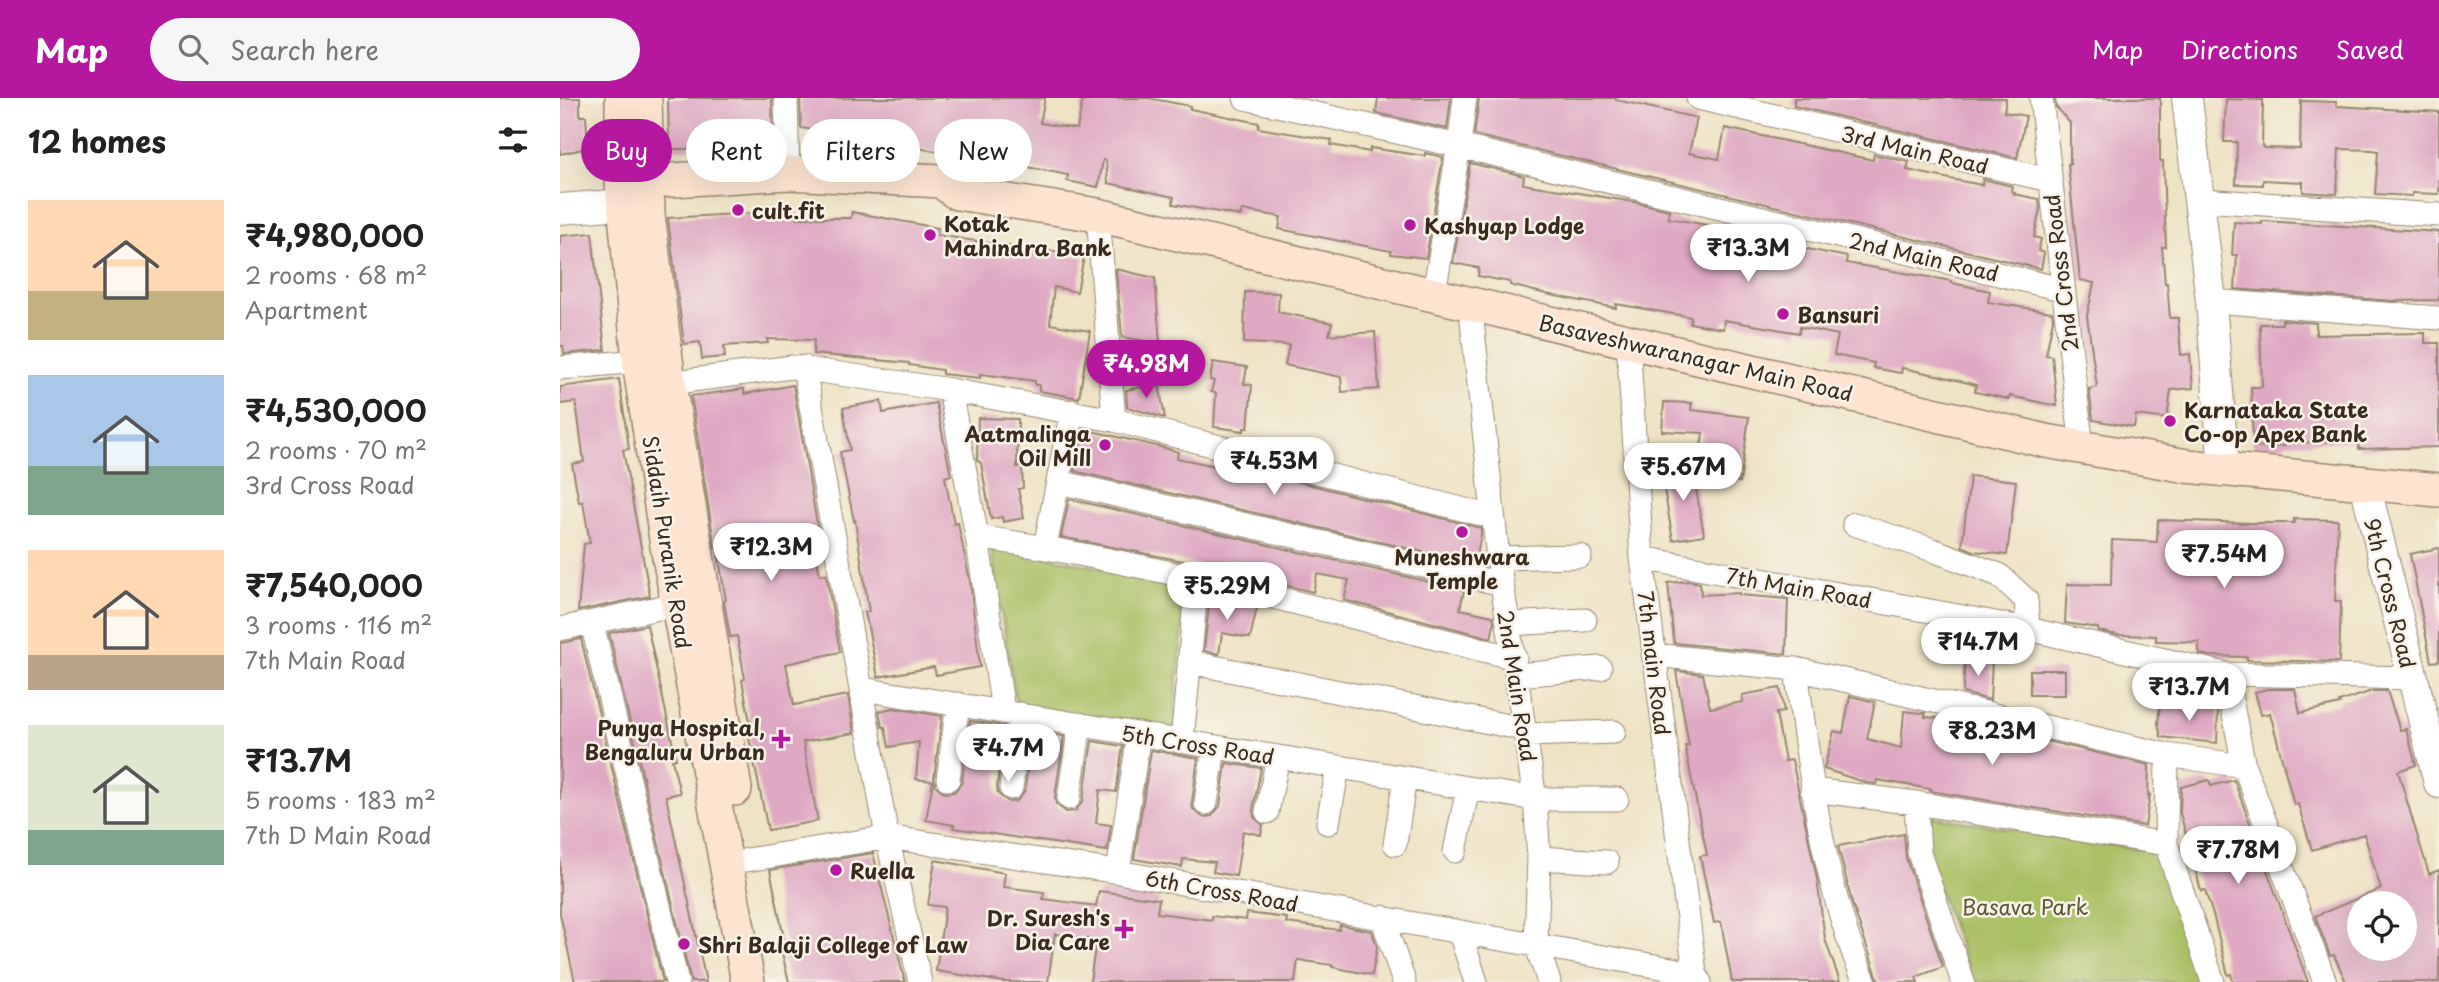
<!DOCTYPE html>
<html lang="en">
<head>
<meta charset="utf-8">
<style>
	:root { --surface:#fff; --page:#f6f6f6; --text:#222; --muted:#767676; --accent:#b5179e }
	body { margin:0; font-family:"Playpen Sans",sans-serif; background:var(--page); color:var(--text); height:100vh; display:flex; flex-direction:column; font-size:26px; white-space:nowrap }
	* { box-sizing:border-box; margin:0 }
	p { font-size:23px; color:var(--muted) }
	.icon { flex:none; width:38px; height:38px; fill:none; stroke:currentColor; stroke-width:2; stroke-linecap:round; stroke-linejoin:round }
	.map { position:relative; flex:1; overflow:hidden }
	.sheet { display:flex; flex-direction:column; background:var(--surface); width:560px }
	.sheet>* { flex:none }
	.hud { position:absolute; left:21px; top:21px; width:665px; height:63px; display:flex; gap:14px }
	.buttons { position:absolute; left:1787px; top:793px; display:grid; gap:14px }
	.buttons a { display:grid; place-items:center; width:70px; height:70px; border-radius:50%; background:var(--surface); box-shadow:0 7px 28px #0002; font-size:35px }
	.price { position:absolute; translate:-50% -60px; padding:0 16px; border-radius:24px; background:#fff; color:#222; font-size:23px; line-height:46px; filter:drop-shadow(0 2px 4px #0008) }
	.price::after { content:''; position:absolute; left:50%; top:42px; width:21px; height:16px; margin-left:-10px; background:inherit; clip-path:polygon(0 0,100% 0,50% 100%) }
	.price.current { background:var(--accent); color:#fff }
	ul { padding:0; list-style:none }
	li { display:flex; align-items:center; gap:21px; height:175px; padding:0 28px }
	li span { display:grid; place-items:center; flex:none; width:196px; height:140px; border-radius:0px; color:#555 }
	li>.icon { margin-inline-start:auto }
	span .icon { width:84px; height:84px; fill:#fffc; stroke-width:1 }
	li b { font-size:30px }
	h2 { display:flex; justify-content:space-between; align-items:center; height:84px; padding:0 28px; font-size:30px }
	.tag { padding:0 24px; border-radius:32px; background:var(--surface); box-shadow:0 7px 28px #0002; font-size:24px; line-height:63px }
	.tag.current { background:var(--accent); color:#fff }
	header { display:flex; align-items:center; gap:42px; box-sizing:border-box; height:98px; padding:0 35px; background:var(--accent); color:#fff }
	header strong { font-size:33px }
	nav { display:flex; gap:38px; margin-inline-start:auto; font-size:24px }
	.search { width:490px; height:63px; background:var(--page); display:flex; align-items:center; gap:18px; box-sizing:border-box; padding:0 24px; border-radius:38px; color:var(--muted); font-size:26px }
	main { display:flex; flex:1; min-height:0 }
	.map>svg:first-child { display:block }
</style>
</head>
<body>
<header>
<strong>Map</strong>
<div class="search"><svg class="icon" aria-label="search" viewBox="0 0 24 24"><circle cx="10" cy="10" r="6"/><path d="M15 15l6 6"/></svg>Search here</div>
<nav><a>Map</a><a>Directions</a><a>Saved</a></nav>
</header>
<main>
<section class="sheet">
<h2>12 homes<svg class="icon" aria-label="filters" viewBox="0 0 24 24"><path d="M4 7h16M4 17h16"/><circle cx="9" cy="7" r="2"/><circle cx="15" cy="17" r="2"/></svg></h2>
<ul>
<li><span style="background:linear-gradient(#ffd9b3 65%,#c2b280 0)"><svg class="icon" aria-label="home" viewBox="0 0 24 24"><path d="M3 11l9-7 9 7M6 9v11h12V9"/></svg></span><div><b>₹4,980,000</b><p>2 rooms · 68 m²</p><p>Apartment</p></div></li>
<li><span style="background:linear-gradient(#a9c7e8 65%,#7fa58c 0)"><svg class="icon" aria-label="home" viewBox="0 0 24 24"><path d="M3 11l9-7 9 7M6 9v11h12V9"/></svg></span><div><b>₹4,530,000</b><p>2 rooms · 70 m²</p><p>3rd Cross Road</p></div></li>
<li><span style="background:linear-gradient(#ffd9b3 75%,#b9a48a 0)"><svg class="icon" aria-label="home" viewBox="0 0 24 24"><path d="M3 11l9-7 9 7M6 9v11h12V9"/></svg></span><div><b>₹7,540,000</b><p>3 rooms · 116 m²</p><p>7th Main Road</p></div></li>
<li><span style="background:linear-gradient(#dfe7d0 75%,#7fa58c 0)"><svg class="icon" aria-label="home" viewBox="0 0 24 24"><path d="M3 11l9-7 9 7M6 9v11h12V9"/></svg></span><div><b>₹13.7M</b><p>5 rooms · 183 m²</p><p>7th D Main Road</p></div></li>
</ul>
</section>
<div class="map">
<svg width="1879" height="884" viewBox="0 0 1879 884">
	<rect width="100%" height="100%" fill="#f7f3e8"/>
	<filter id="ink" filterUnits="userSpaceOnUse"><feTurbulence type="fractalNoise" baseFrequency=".0143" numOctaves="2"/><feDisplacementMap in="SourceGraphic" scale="14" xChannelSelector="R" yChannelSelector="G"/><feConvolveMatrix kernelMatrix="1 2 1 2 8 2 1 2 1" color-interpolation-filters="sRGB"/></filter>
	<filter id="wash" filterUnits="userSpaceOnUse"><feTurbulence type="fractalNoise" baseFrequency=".00686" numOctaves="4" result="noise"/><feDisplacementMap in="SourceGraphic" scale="28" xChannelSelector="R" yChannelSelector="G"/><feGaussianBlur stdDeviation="1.57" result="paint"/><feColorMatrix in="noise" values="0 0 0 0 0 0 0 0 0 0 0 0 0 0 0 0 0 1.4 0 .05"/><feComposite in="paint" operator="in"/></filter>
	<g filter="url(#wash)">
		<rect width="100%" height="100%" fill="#efe3c5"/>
		<path fill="#aac065" stroke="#727542" stroke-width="2" d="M 430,447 L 627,487 L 613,631 L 457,610 Z
			M 1364,717 L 1597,754 L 1643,884 L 1413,884 L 1364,753 Z"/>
		<g id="blocks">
			<path fill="#dfa9c3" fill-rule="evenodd" d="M 0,0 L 20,0 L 20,18 L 26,18 L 28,50 L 0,56 Z
				M 108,0 L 212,0 L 213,39 L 143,43 L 143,51 L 109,51 Z
				M 240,0 L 485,0 L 480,25 L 517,31 L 523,0 L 588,0 L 630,8 L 630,11 L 699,25 L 698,30 L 772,42 L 771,47 L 810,54 L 810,50 L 865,58 L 865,55 L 883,59 L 866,160 L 831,156 L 831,153 L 719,131 L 721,119 L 682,112 L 681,118 L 613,106 L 614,99 L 548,85 L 546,62 L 543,62 L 538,89 L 507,83 L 508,77 L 436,63 L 438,54 L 402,48 L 400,58 L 328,44 L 331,29 L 293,22 L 290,38 L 241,30 Z
				M 818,0 L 891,0 L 887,31 L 816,15 Z
				M 919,0 L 1056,0 L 1056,2 L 1137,20 L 1129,55 L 1159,61 L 1165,30 L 1313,62 L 1314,56 L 1349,64 L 1347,72 L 1390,81 L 1422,87 L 1423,81 L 1452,88 L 1451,93 L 1455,94 L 1454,96 L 1479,101 L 1480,111 L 1474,139 L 1481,141 L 1478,153 L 1484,155 L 1481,171 L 914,37 Z
				M 1234,0 L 1446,0 L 1444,14 L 1466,18 L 1457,60 L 1234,8 Z
				M 1495,0 L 1600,0 L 1600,63 L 1603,63 L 1606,149 L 1602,149 L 1605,185 L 1607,185 L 1610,220 L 1618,220 L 1621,257 L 1630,256 L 1633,290 L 1611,292 L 1607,321 L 1576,317 L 1574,329 L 1533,322 L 1529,291 L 1537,289 L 1527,218 L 1534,185 L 1520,182 L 1508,66 L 1510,66 L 1510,25 L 1496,9 Z
				M 1666,1 L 1703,2 L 1702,48 L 1704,50 L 1740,51 L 1741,3 L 1776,4 L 1776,8 L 1879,14 L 1879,96 L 1852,95 L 1852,98 L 1815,96 L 1818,53 L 1812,52 L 1779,51 L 1777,96 L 1743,94 L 1743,84 L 1703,82 L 1703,87 L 1676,86 L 1677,44 L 1664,44 Z
				M 910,65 L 964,78 L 963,86 L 1074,104 L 1109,112 L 1108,120 L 1180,133 L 1179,137 L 1287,159 L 1286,165 L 1392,183 L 1392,185 L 1430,193 L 1428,204 L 1492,214 L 1493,221 L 1486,257 L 1492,258 L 1497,308 L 1450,298 L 1449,301 L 1415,294 L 1416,287 L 1381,278 L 1342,270 L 1341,275 L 1313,270 L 1314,265 L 1274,257 L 1278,237 L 1240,229 L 1239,235 L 1164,222 L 1163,231 L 1130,225 L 1131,219 L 1056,206 L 1056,210 L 986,196 L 950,187 L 950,184 L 918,178 L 919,170 L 893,165 Z
				M 292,114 L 378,130 L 377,137 L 473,152 L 473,149 L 524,159 L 517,194 L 494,189 L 490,226 L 530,233 L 519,300 L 479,293 L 479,287 L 475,287 L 475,283 L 420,276 L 420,280 L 382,276 L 382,272 L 349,267 L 349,265 L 253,256 L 254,242 L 207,241 L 208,245 L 164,248 L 165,259 L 142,261 L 140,244 L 124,246 L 108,120 L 193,115 L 194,118 L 237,115 L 237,120 L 291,120 Z
				M 1702,123 L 1879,134 L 1879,202 L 1833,203 L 1675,191 L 1677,157 L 1672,157 L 1674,124 L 1702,126 Z
				M 32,135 L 45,252 L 4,256 L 3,248 L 0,248 L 0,138 Z
				M 556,171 L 595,180 L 600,246 L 562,239 Z
				M 685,194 L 719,195 L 718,214 L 772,225 L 769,237 L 815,234 L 819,291 L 782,294 L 781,279 L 725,267 L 729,247 L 684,245 Z
				M 1722,222 L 1756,225 L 1756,237 L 1865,235 L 1865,245 L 1879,245 L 1879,349 L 1799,351 L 1798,343 L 1725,345 L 1725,348 L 1693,349 L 1691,289 L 1702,289 L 1700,226 L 1722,226 Z
				M 653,264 L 687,269 L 684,286 L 692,287 L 688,330 L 684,330 L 684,333 L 654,329 L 656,295 L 651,294 L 654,283 L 650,282 Z
				M 59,281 L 69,351 L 63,352 L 90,498 L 18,513 L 24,446 L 30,445 L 23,404 L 19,404 L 12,366 L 24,364 L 16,304 L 0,306 L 0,289 Z
				M 599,286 L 605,320 L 567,309 L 566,292 Z
				M 233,287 L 258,432 L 251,433 L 260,477 L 266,476 L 280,554 L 226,566 L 234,607 L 288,597 L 294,635 L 243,644 L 258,723 L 208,732 L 186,625 L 190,624 L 182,582 L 185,581 L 177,538 L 170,539 L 164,503 L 166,502 L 157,450 L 155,450 L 131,298 L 184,291 L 184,296 Z
				M 321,303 L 323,315 L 376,305 L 391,377 L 385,379 L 394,426 L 398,425 L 410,484 L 420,569 L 376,577 L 374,569 L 318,579 L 305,514 L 309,514 L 295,422 L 294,423 L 280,354 L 290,352 L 283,310 Z
				M 1104,304 L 1132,305 L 1131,312 L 1189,319 L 1180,384 L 1137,378 L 1143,335 L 1102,333 Z
				M 418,320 L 458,321 L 457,369 L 462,368 L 463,390 L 458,391 L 464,420 L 443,424 L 442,419 L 431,421 L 421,365 L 417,362 Z
				M 523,331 L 601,349 L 618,354 L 617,360 L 665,370 L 666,366 L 677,368 L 921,430 L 921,437 L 915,466 L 514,373 Z
				M 1132,368 L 1144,437 L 1113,442 L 1101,374 Z
				M 1410,378 L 1456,383 L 1447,457 L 1414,453 L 1402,448 Z
				M 509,401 L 904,492 L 900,511 L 933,518 L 934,526 L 931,540 L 784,502 L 789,482 L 757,476 L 753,494 L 623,463 L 501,439 Z
				M 1734,421 L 1778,422 L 1775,503 L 1781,503 L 1779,564 L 1687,562 L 1687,559 L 1650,558 L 1639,556 L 1639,544 L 1596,543 L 1596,538 L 1558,537 L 1538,533 L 1538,530 L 1505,525 L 1507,486 L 1551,487 L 1552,442 L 1597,444 L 1598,422 L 1691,425 L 1734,425 Z
				M 1879,450 L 1879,563 L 1871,564 L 1850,456 Z
				M 1130,483 L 1140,485 L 1141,497 L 1179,495 L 1179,497 L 1228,501 L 1226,556 L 1114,545 L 1108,485 Z
				M 650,498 L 697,510 L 690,540 L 662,535 L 659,556 L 644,553 Z
				M 87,527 L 116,661 L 112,662 L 120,695 L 106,698 L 146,884 L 131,884 L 49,535 Z
				M 21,541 L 103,884 L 15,884 L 0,816 L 0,545 Z
				M 1405,560 L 1432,562 L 1430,602 L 1403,595 Z
				M 1470,572 L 1505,572 L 1505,597 L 1470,597 Z
				M 1116,573 L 1143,576 L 1150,610 L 1183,604 L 1182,597 L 1220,590 L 1224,614 L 1216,615 L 1225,663 L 1232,662 L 1257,781 L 1265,841 L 1280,884 L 1172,884 L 1161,824 L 1154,825 L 1140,758 L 1147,757 L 1125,648 L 1129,648 Z
				M 1708,591 L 1735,591 L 1740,615 L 1780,606 L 1779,604 L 1812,593 L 1827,593 L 1840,632 L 1846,631 L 1856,667 L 1838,673 L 1855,730 L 1869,776 L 1879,772 L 1879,884 L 1786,884 L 1774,857 L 1770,858 L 1755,818 L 1821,791 L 1804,736 L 1752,752 L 1738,706 L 1734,707 L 1710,615 L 1701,617 L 1695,594 ZM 1799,805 L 1844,805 L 1844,850 L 1799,850 Z
				M 1290,598 L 1315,604 L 1307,641 L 1341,650 L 1344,613 L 1362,615 L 1365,615 L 1365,619 L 1392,621 L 1589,667 L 1588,698 L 1590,697 L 1585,728 L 1370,693 L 1371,691 L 1317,682 L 1316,686 L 1307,685 L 1264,671 L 1274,633 L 1283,635 Z
				M 1600,606 L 1633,611 L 1633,609 L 1658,611 L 1657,645 L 1601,639 L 1598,625 Z
				M 333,610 L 382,618 L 374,680 L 375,687 L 385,695 L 394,694 L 402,684 L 410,623 L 444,628 L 437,689 L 438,696 L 449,704 L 457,703 L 465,692 L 470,648 L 486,650 L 488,636 L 504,638 L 495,699 L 496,706 L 506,714 L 515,713 L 523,703 L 532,643 L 563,648 L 556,694 L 540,692 L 536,725 L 551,727 L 547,753 L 393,730 L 394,727 L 366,722 L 373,683 L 356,681 L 359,644 L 329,649 L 325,629 L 322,629 L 319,613 Z
				M 591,652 L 638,660 L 632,704 L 633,711 L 643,719 L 652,718 L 660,708 L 666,665 L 701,670 L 693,712 L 694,719 L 703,727 L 701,737 L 683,733 L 676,778 L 653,774 L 655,764 L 623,761 L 622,769 L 574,761 Z
				M 1649,682 L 1651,688 L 1674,682 L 1748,884 L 1673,884 L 1671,876 L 1668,877 L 1654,820 L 1645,792 L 1641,793 L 1620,715 L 1621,689 Z
				M 1344,736 L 1346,760 L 1383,869 L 1356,879 L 1358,884 L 1319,884 L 1292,805 L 1278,748 Z
				M 313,755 L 345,884 L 229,884 L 221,851 L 226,850 L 210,772 Z
				M 375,762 L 445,775 L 443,789 L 484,794 L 483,801 L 536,808 L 539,793 L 599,801 L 597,815 L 652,822 L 652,818 L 686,822 L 687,815 L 727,820 L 726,825 L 779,832 L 780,827 L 812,833 L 817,849 L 812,877 L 772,869 L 772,867 L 738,862 L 735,884 L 530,884 L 536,842 L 495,836 L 488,884 L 444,884 L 376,873 L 385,809 L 368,807 Z"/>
		</g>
	</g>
	<g filter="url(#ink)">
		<use href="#blocks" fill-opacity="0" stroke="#958672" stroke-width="2"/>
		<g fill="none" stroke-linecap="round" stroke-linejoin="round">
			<defs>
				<path id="minor" d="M 226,0 L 228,75
					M 685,0 L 899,48 L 874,195
					M 905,0 L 899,48 L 1501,191
					M 1138,0 L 1489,82
					M 1481,0 L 1522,349
					M 1640,102 L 1879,117
					M 538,117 L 554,322
					M 1651,203 L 1879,220
					M 910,205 L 938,460 L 975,701 L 979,760 L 976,846 L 989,884
					M 1068,243 L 1082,460 L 1135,875 L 1140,884
					M 244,269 L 327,739 L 360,884
					M 0,270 L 79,263
					M 109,285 L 232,269 L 390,292 L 554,322 L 933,419
					M 390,292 L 417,439 L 443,613
					M 499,384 L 942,486
					M 1294,426 L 1373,452 L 1439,477 L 1466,502 L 1468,531
					M 417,439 C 598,465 777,516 955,560
					M 485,449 L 512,313
					M 938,460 L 1020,458
					M 1082,460 L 1468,531 L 1666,576 L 1852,580
					M 32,525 L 117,884
					M 948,526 L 1025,522
					M 0,531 L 117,506
					M 1093,557 L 1236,571 L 1607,657 L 1684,668
					M 629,564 L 964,631
					M 1236,571 C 1250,676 1263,787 1305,884
					M 1666,576 L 1684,668 L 1765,884
					M 957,577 L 1040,570
					M 302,591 L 975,701 L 1057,701
					M 966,637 L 1054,634
					M 622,643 L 637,482
					M 388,681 L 398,606
					M 451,690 L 460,616
					M 1252,692 L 1356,705 L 1606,746 L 1607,657
					M 509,700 L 520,626
					M 646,705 L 654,649
					M 1356,705 L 1359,755 L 1403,884
					M 707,714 L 718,659
					M 768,725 L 778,669
					M 835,746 L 845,680
					M 1606,746 L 1653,884
					M 895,753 L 908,690
					M 979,760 L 1047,764
					M 187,762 L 327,739 L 558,774 L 1135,875
					M 558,774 L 579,636
					M 822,819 L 844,884
					M 900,835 L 916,884"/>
				<path id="tertiary" d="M 1627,0 L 1651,203 L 1664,373
					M 0,111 L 64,106
					M 1805,386 L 1879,685"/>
				<path id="secondary" d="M 62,0 L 62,85 L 79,263 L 107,448 L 188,884
					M 85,0 L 88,116 L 109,285 L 175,691
					M 62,85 L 228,75 L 381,83 L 397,95 L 538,117 L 1486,343 L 1627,368 L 1879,392"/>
			</defs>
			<use href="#minor" stroke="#958672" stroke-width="25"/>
			<use href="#tertiary" stroke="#958672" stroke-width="32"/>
			<use href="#secondary" stroke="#958672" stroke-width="36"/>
			<use href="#minor" stroke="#fff" stroke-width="23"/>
			<use href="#tertiary" stroke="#fff" stroke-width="30"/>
			<use href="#secondary" stroke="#fde4d1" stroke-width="33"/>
		</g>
	</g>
	<g fill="#b5179e" stroke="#f7f3e8" stroke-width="2.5">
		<circle cx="178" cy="112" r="7"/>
		<circle cx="850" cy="127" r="7"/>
		<circle cx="370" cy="137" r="7"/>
		<circle cx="1223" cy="216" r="7"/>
		<circle cx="1610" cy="323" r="7"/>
		<circle cx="545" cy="347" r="7"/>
		<circle cx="902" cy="434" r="7"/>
		<path d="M217.5 630.5h7v7h7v7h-7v7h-7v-7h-7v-7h7z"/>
		<circle cx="276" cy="772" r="7"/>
		<path d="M560.5 820.5h7v7h7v7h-7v7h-7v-7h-7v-7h7z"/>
		<circle cx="124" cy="846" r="7"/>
	</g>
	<g text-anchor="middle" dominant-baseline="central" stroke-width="5" stroke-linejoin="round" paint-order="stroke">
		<g font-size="21" fill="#3b2a1e" stroke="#f7f3e8">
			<text transform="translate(1355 51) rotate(13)">3rd Main Road</text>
			<text transform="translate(1364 158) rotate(13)">2nd Main Road</text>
			<text transform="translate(1500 175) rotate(-97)">2nd Cross Road</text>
			<text transform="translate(1136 259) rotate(13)">Basaveshwaranagar Main Road</text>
			<text transform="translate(108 444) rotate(81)">Siddaih Puranik Road</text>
			<text transform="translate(1239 489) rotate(10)">7th Main Road</text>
			<text transform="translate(1831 495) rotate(76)">9th Cross Road</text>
			<text transform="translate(1095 565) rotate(83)">7th main Road</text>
			<text transform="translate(958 588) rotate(81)">2nd Main Road</text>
			<text transform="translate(638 646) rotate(9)">5th Cross Road</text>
			<text transform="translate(662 792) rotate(10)">6th Cross Road</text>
		</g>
		<g font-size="21" font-weight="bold" fill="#3b2a1e" stroke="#f7f3e8" text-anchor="start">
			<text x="192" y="112">cult.fit</text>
			<text x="384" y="125">Kotak<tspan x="384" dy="24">Mahindra Bank</tspan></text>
			<text x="864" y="127">Kashyap Lodge</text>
			<text x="1237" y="216">Bansuri</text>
			<text x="1624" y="311">Karnataka State<tspan x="1624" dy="24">Co-op Apex Bank</tspan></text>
			<text x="531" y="335" text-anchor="end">Aatmalinga<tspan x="531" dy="24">Oil Mill</tspan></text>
			<text x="902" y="458" text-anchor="middle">Muneshwara<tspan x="902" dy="24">Temple</tspan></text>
			<text x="205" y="629" text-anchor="end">Punya Hospital,<tspan x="205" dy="24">Bengaluru Urban</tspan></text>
			<text x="290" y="772">Ruella</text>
			<text x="550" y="819" text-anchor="end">Dr. Suresh's<tspan x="550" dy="24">Dia Care</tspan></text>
			<text x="138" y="846">Shri Balaji College of Law</text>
		</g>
		<g font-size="21" fill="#5c5733" stroke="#f7f3e8">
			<text x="1465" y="808">Basava Park</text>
		</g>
	</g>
</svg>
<div class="buttons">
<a><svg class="icon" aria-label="locate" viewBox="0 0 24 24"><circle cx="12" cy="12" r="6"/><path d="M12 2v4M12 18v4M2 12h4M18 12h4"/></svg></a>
</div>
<b class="price" style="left:1188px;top:186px">₹13.3M</b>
<b class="price current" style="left:586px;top:302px">₹4.98M</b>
<b class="price" style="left:714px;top:399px">₹4.53M</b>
<b class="price" style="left:1123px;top:405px">₹5.67M</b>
<b class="price" style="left:211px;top:485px">₹12.3M</b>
<b class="price" style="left:1664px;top:492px">₹7.54M</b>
<b class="price" style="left:667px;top:524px">₹5.29M</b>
<b class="price" style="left:1418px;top:580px">₹14.7M</b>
<b class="price" style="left:1629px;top:625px">₹13.7M</b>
<b class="price" style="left:1432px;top:669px">₹8.23M</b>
<b class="price" style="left:448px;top:686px">₹4.7M</b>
<b class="price" style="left:1678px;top:788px">₹7.78M</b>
<div class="hud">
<a class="tag current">Buy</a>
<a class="tag">Rent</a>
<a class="tag">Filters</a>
<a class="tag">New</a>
</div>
</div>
</main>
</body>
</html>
